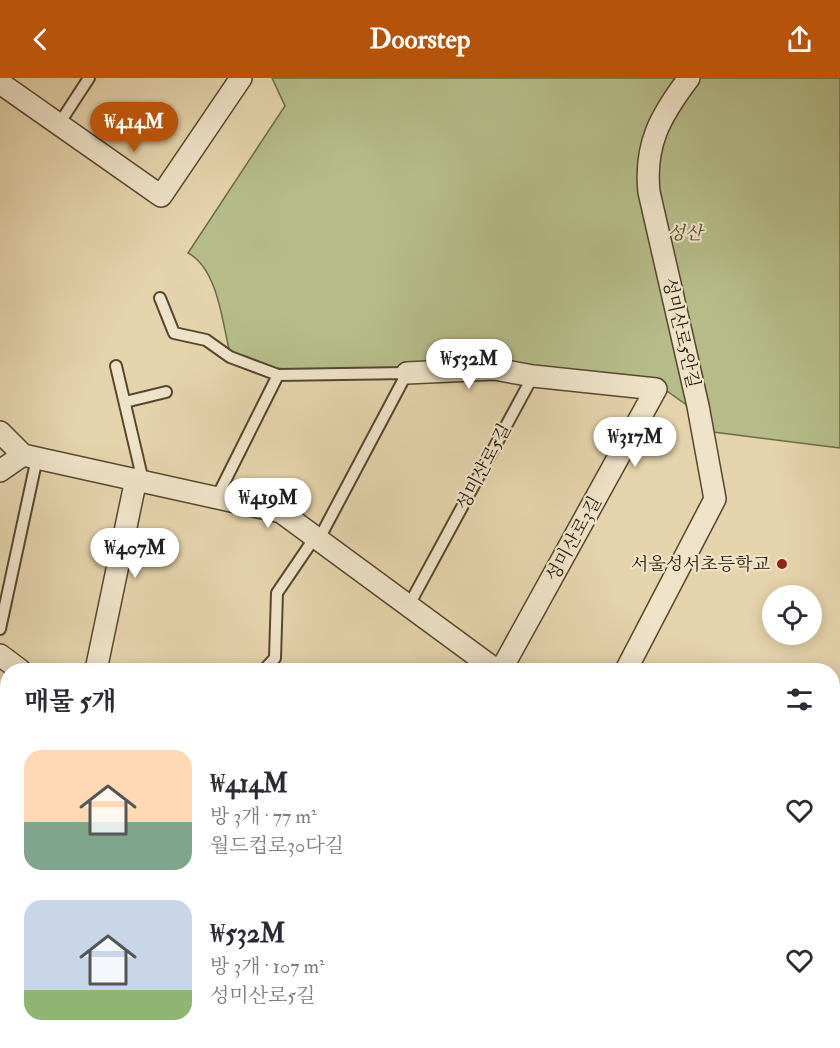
<!DOCTYPE html>
<html lang="ko">
<head>
<meta charset="utf-8">
<style>
	:root { --surface:#fff; --page:#f7f7f7; --text:#2b2b33; --muted:#7c7c81; --accent:#b45309 }
	body { margin:0; font-family:"IM FELL Double Pica","Noto Serif KR",serif; background:var(--page); color:var(--text); height:100vh; display:flex; flex-direction:column; font-size:22px; white-space:nowrap }
	* { box-sizing:border-box; margin:0 }
	p { font-size:20px; color:var(--muted) }
	.icon { flex:none; width:33px; height:33px; fill:none; stroke:currentColor; stroke-width:2; stroke-linecap:round; stroke-linejoin:round }
	.map { position:relative; flex:1; overflow:hidden }
	.sheet { position:absolute; left:0px; top:585px; width:840px; height:386px; display:flex; flex-direction:column; background:var(--surface); border-radius:24px 24px 0 0; box-shadow:0 3px 15px #0003 }
	.sheet>* { flex:none }
	.controls { position:absolute; left:762px; top:507px; display:grid; gap:12px }
	.controls a { display:grid; place-items:center; width:60px; height:60px; border-radius:50%; background:var(--surface); box-shadow:0 3px 15px #0003; font-size:30px }
	.price { position:absolute; translate:-50% -51px; padding:0 14px; border-radius:21px; background:#fff; color:#222; font-size:20px; line-height:39px; filter:drop-shadow(0 2px 3px #0008) }
	.price::after { content:''; position:absolute; left:50%; top:36px; width:18px; height:14px; margin-left:-9px; background:inherit; clip-path:polygon(0 0,100% 0,50% 100%) }
	.price.active { background:var(--accent); color:#fff }
	ul { padding:0; list-style:none }
	li { display:flex; align-items:center; gap:18px; height:150px; padding:0 24px }
	li span { display:grid; place-items:center; flex:none; width:168px; height:120px; border-radius:18px; color:#555 }
	li>.icon { margin-inline-start:auto }
	span .icon { width:72px; height:72px; fill:#fffc; stroke-width:1 }
	li b { font-size:26px }
	h2 { display:flex; justify-content:space-between; align-items:center; height:72px; padding:0 24px; font-size:26px }
	header { display:flex; justify-content:space-between; align-items:center; height:78px; padding:0 24px; background:var(--accent); color:#fff; font-size:27px; font-weight:800 }
	.map>svg:first-child { display:block }
</style>
</head>
<body>
<header><svg class="icon" aria-label="back" viewBox="0 0 24 24"><path d="M15 5l-7 7 7 7"/></svg>Doorstep<svg class="icon" aria-label="share" viewBox="0 0 24 24"><path d="M12 15V3M7 8l5-5 5 5M5 13v7h14v-7"/></svg></header>
<div class="map">
<svg width="840" height="970" viewBox="0 0 840 970">
	<rect width="100%" height="100%" fill="#e5d3ab"/>
	<filter id="stains"><feTurbulence type="fractalNoise" baseFrequency=".00333" numOctaves="4"/><feColorMatrix values="0 0 0 0 .2 0 0 0 0 .09 0 0 0 0 .02 0 0 0 .5 -.17"/></filter>
	<radialGradient id="worn" r=".72"><stop offset=".6" stop-color="#630" stop-opacity="0"/><stop offset="1" stop-color="#630" stop-opacity=".3"/></radialGradient>
	<path fill="#b5bc88" stroke="#6d6a47" stroke-width="1.5" d="M 272,0 L 840,0 L 840,370 L 713,354 L 688,328 L 664,311 C 584,304 503,294 423,290 C 356,287 292,306 230,275 C 222,244 218,191 188,175 L 285,28 Z"/>
	<g fill="none" stroke-linecap="round" stroke-linejoin="round">
		<defs>
			<path id="lane" d="M 59,46 L 89,0
				M 160,220 L 174,255 L 206,262 L 230,279 L 278,297 L 407,295 L 319,461 L 311,465 L 277,515 L 275,580 L 264,592
				M 116,288 L 143,403
				M 125,324 L 166,314
				M 217,419 L 278,297
				M 409,527 L 533,298
				M 0,551 L 37,380
				M 0,675 L 8,670
				M 832,769 L 840,771
				M 498,963 L 500,970
				M 596,963 L 598,970"/>
			<path id="street" d="M 0,5 L 161,118 L 241,0
				M 407,295 L 494,291 L 533,298 L 656,311 L 501,592
				M 0,354 L 23,377
				M 0,393 L 23,377 L 281,434 L 496,592
				M 0,577 L 20,592
				M 96,592 L 136,401
				M 626,592 L 715,421 L 698,328 L 649,114 C 644,66 661,37 689,0
				M 0,808 L 8,804
				M 832,838 L 840,850
				M 832,874 L 840,873
				M 0,926 L 8,936
				M 27,963 L 32,970
				M 366,963 L 368,970
				M 708,963 L 710,970
				M 400,970 L 432,963"/>
		</defs>
		<use href="#lane" stroke="#55472f" stroke-width="14"/>
		<use href="#street" stroke="#55472f" stroke-width="24"/>
		<use href="#lane" stroke="#eee2c8" stroke-width="10"/>
		<use href="#street" stroke="#eee2c8" stroke-width="21"/>
	</g>
	<circle fill="#8f2418" stroke="#eee2c8" stroke-width="2" cx="782" cy="486" r="6"/>
	<g text-anchor="middle" dominant-baseline="central" stroke-width="4.5" stroke-linejoin="round" paint-order="stroke">
		<g font-size="18" font-style="italic" fill="#50492d" stroke="#eee2c8">
			<text x="685" y="155">성산</text>
		</g>
		<g font-size="18" fill="#251806" stroke="#eee2c8">
			<text transform="translate(681 255) rotate(77)">성미산로5안길</text>
			<text transform="translate(484 389) rotate(-62)">성미산로5길</text>
			<text transform="translate(574 461) rotate(-61)">성미산로3길</text>
		</g>
		<g font-size="18" fill="#251806" stroke="#eee2c8" text-anchor="end">
			<text x="770" y="486">서울성서초등학교</text>
		</g>
	</g>
	<rect width="100%" height="100%" filter="url(#stains)"/>
	<rect width="100%" height="100%" fill="url(#worn)"/>
</svg>
<div class="controls">
<a><svg class="icon" aria-label="locate" viewBox="0 0 24 24"><circle cx="12" cy="12" r="6"/><path d="M12 2v4M12 18v4M2 12h4M18 12h4"/></svg></a>
</div>
<b class="price active" style="left:134px;top:75px">₩414M</b>
<b class="price" style="left:469px;top:312px">₩532M</b>
<b class="price" style="left:635px;top:390px">₩317M</b>
<b class="price" style="left:268px;top:451px">₩419M</b>
<b class="price" style="left:135px;top:501px">₩407M</b>
<section class="sheet">
<h2>매물 5개<svg class="icon" aria-label="filters" viewBox="0 0 24 24"><path d="M4 7h16M4 17h16"/><circle cx="9" cy="7" r="2"/><circle cx="15" cy="17" r="2"/></svg></h2>
<ul>
<li><span style="background:linear-gradient(#ffd9b3 60%,#7fa58c 0)"><svg class="icon" aria-label="home" viewBox="0 0 24 24"><path d="M3 11l9-7 9 7M6 9v11h12V9"/></svg></span><div><b>₩414M</b><p>방 3개 · 77 m²</p><p>월드컵로30다길</p></div><svg class="icon" aria-label="heart" viewBox="0 0 24 24"><path d="M12 20l-8-8c-3-5 5-10 8-4 3-6 11-1 8 4z"/></svg></li>
<li><span style="background:linear-gradient(#c9d6e8 75%,#8fb573 0)"><svg class="icon" aria-label="home" viewBox="0 0 24 24"><path d="M3 11l9-7 9 7M6 9v11h12V9"/></svg></span><div><b>₩532M</b><p>방 3개 · 107 m²</p><p>성미산로5길</p></div><svg class="icon" aria-label="heart" viewBox="0 0 24 24"><path d="M12 20l-8-8c-3-5 5-10 8-4 3-6 11-1 8 4z"/></svg></li>
</ul>
</section>
</div>
</body>
</html>
